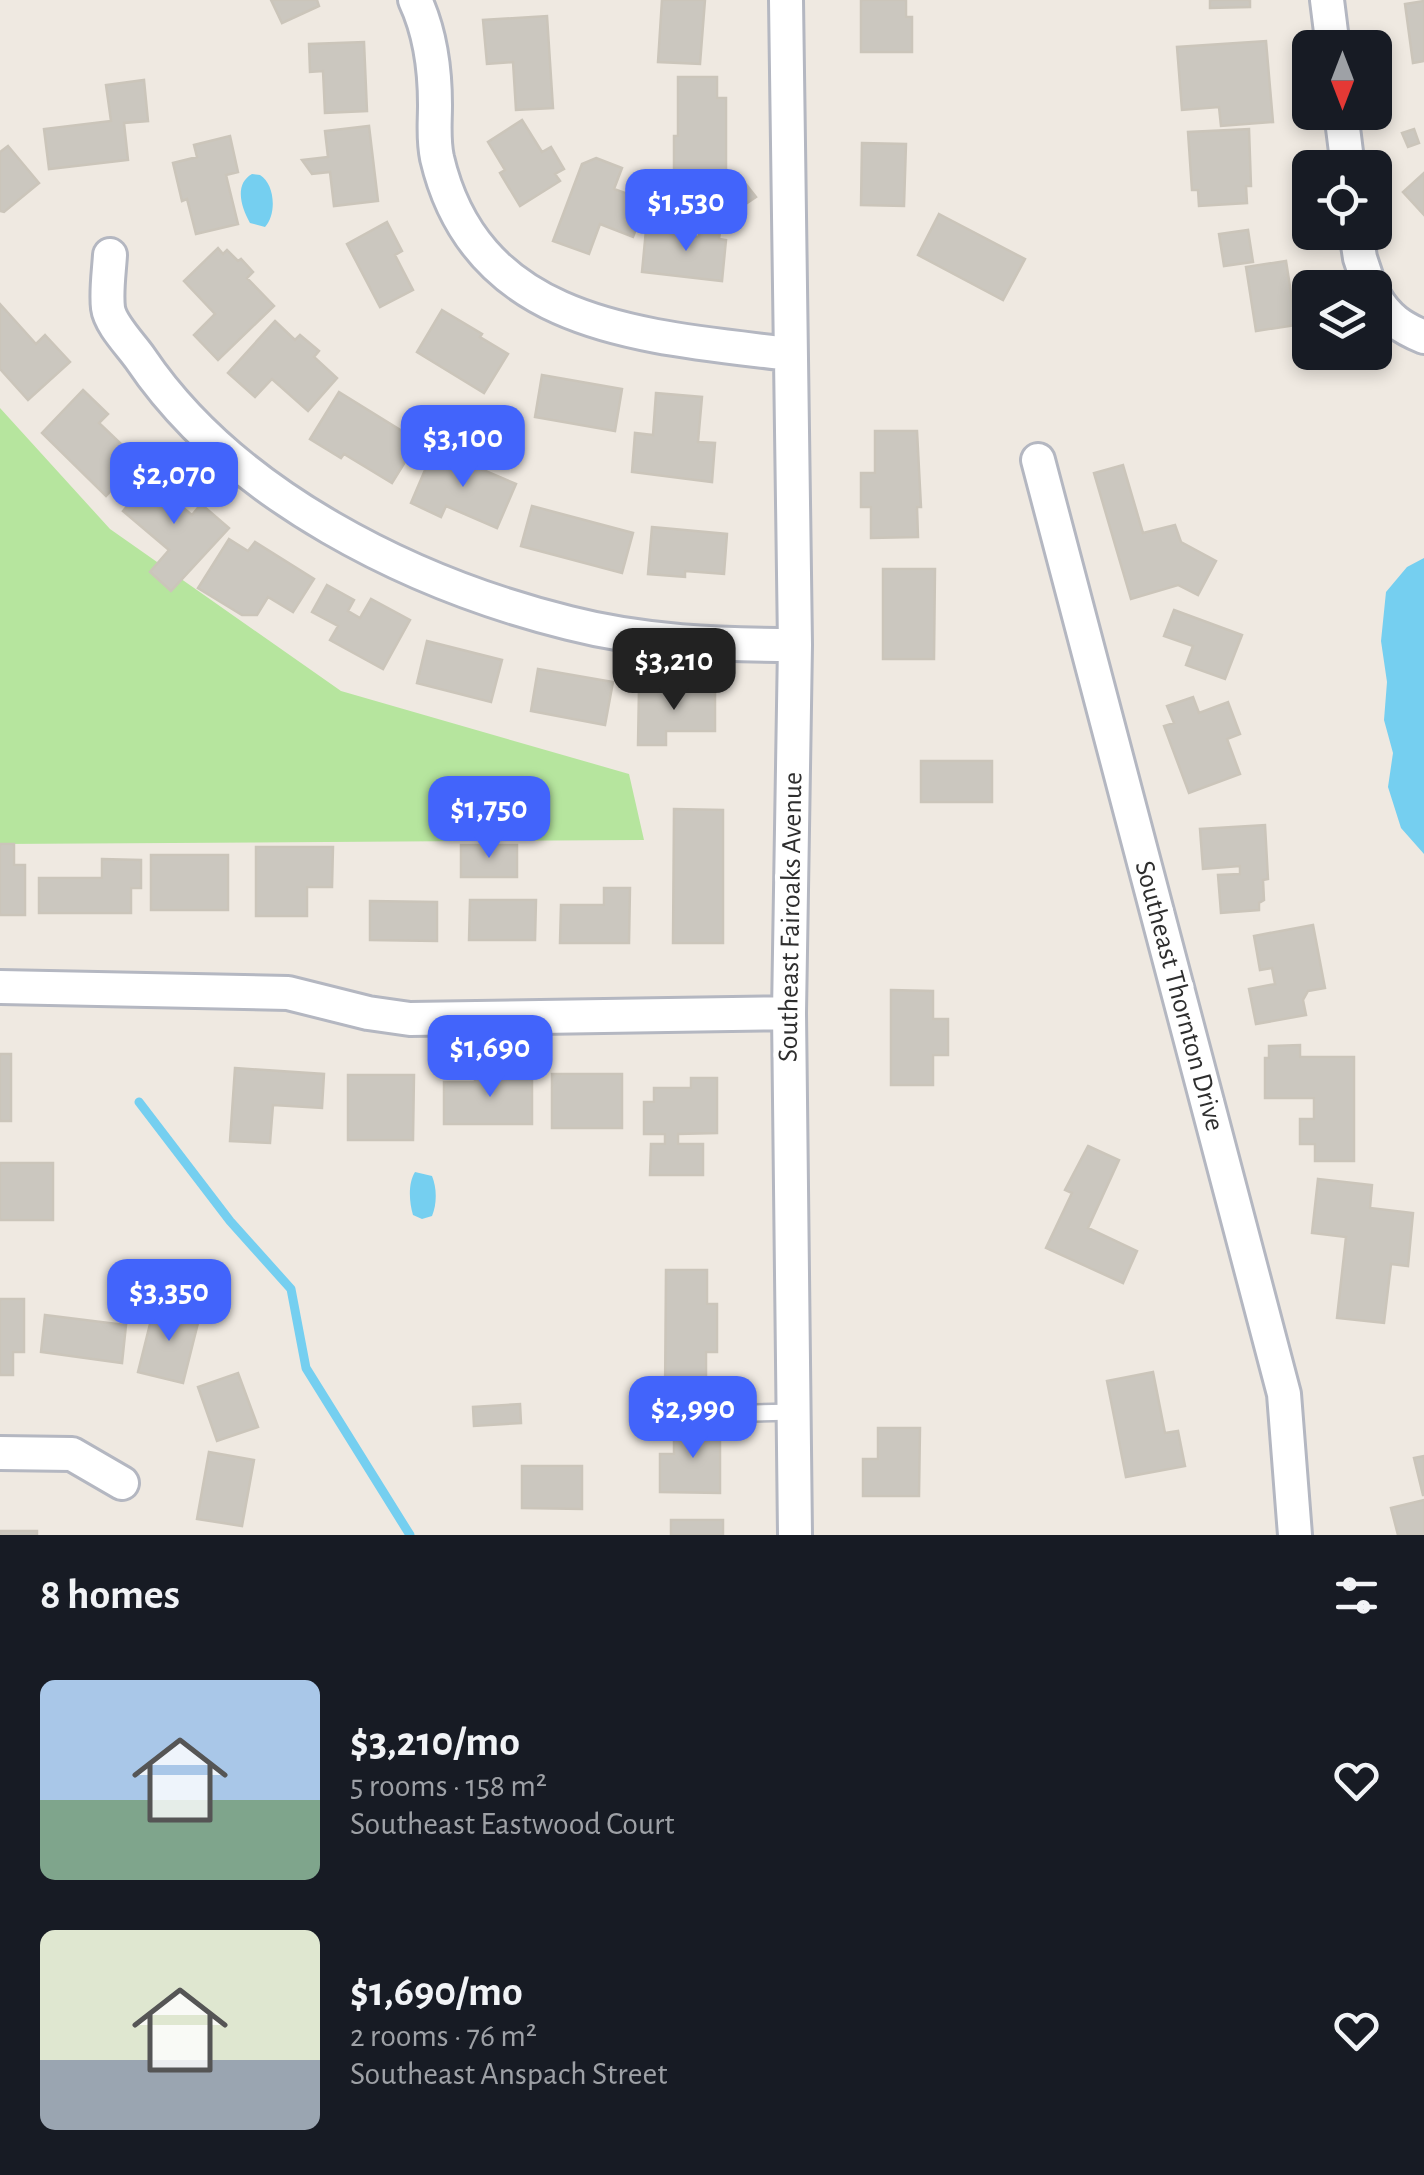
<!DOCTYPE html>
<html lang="en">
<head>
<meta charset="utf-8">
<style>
	:root { --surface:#171b24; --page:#20242c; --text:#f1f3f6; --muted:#9ea1a6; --accent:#4264fb }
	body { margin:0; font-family:"Alegreya Sans",sans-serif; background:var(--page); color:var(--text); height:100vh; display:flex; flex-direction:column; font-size:38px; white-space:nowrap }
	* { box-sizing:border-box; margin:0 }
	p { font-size:32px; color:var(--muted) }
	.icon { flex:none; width:55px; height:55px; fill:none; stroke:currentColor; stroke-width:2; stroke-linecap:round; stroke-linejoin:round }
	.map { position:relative; height:1535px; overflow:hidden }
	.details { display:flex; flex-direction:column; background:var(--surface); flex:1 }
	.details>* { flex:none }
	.needle { width:65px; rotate:180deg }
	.fabs { position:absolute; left:1292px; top:30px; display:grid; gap:20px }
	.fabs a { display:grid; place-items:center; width:100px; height:100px; border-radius:15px; background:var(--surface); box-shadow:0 5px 15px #0003; font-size:50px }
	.price { position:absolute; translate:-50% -85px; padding:0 22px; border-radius:20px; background:var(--accent); color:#fff; font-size:32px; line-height:65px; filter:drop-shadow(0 2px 5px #0008) }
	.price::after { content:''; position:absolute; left:50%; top:60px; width:30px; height:22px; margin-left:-15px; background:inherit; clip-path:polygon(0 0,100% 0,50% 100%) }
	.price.on { background:#222; color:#fff }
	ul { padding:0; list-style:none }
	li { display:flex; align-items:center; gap:30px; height:250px; padding:0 40px }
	li span { display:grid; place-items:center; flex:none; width:280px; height:200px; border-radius:15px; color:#555 }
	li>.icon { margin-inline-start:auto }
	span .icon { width:120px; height:120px; fill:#fffc; stroke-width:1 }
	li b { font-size:42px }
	h2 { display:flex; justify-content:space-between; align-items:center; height:120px; padding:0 40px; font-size:42px }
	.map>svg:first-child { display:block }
</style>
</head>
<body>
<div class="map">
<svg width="1424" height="1535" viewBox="0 0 1424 1535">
	<rect width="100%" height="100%" fill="#efe9e1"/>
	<path fill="#b6e59e" d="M 0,408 L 110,529 L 341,691 L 629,774 L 644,840 L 0,844 Z"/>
	<path fill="#75cff0" d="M 252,174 L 260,175 C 275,184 277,214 265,227 L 250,223 C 241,207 234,184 252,174 Z
		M 1424,558 L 1424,854 L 1401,828 L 1388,787 L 1393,753 L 1384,720 L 1387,682 L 1381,641 L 1386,592 L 1407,567 Z
		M 415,1172 L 432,1176 C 437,1188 437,1204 432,1216 L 422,1219 L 413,1215 C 409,1202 408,1183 415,1172 Z"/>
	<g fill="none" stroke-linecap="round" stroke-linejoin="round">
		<path stroke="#75cff0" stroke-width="9" d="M 139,1102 L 230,1221 L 291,1289 L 306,1368 L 410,1535"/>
	</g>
	<path fill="#cbc7bf" stroke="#cbc5ba" stroke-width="2.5" d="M 271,0 L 317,0 L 319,6 L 282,23 Z
		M 662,0 L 705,0 L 700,64 L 658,62 Z
		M 861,0 L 906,0 L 906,17 L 912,17 L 912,52 L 861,52 Z
		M 1210,0 L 1250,0 L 1250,7 L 1210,8 Z
		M 1424,1 L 1424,61 L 1413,63 L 1405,4 Z
		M 547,16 L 553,108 L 516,110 L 513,62 L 487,64 L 483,20 Z
		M 1266,41 L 1273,122 L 1221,126 L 1219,107 L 1182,110 L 1177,47 Z
		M 364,42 L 367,111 L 325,113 L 323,71 L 310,72 L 309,44 Z
		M 678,77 L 717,77 L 717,98 L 726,98 L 726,176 L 674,176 L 674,136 L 678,136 Z
		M 144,80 L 148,121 L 124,123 L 128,160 L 49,169 L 44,129 L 111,121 L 106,85 Z
		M 522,120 L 542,152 L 551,147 L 564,169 L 555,174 L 560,181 L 520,206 L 500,173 L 505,170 L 488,142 Z
		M 369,126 L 378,201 L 334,206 L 330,172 L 312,174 L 302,160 L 328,157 L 325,131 Z
		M 1249,129 L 1251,186 L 1246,186 L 1247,203 L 1199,206 L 1198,190 L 1192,190 L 1188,132 Z
		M 1414,129 L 1419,143 L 1408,147 L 1402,133 Z
		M 230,136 L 238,172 L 226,175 L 238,224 L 196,234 L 187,199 L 182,201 L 173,163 L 197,157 L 194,145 Z
		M 862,143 L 906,144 L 904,206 L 861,205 Z
		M 8,146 L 39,183 L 4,212 L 0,211 L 0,152 Z
		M 596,158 L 622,168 L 614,189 L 647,201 L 633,237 L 600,224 L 589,254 L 553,241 L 582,164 Z
		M 1424,173 L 1424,215 L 1403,192 Z
		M 745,183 L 756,197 L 744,205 L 733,192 Z
		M 939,214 L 1025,259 L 1003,300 L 918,255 Z
		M 387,222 L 402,251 L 395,255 L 413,290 L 380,307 L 347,244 Z
		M 701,224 L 721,226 L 719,239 L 726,240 L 722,281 L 642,272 L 646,230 L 699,237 Z
		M 1248,230 L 1253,262 L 1224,266 L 1219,234 Z
		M 218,248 L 223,254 L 227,250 L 238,261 L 241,259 L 253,272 L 247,278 L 274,306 L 218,360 L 194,335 L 215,314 L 184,281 Z
		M 1286,261 L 1296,325 L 1256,331 L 1246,267 Z
		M 0,304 L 36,344 L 45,335 L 70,362 L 28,400 L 0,369 Z
		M 442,310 L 482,334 L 480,337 L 508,354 L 484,393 L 417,352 Z
		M 275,321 L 295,340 L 300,335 L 319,351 L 314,357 L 337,378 L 308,411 L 272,379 L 255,397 L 228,373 Z
		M 542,375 L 622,389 L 615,431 L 535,417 Z
		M 83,390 L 108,414 L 99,423 L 139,461 L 106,496 L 42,433 Z
		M 339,392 L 418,441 L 392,483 L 344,454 L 341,458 L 310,439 Z
		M 656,393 L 702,397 L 698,442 L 715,443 L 712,482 L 632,472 L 635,433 L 653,435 Z
		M 875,431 L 917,431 L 921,507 L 917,507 L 918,537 L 871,538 L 871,507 L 861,507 L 861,473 L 875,473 Z
		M 434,449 L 516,484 L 497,528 L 446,506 L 441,517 L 411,503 Z
		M 1123,465 L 1143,533 L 1175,525 L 1181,542 L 1216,561 L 1198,595 L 1178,585 L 1131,599 L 1094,473 Z
		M 159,469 L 190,495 L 181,506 L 192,515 L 201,504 L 229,528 L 171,591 L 150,572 L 169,550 L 123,511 Z
		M 532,506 L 633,533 L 622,573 L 521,546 Z
		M 652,527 L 727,534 L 724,574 L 685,571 L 685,577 L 648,574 Z
		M 229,539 L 248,551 L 255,542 L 314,579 L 293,612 L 268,597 L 257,615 L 242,615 L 198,588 Z
		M 883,569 L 935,569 L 934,659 L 883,659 Z
		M 327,585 L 354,600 L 348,611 L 360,618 L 371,599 L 410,620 L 383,669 L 330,640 L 338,626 L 312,612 Z
		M 1174,610 L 1242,635 L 1225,679 L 1186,665 L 1193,646 L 1164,636 Z
		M 427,641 L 502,660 L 491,702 L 417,683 Z
		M 538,669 L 613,682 L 605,725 L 531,711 Z
		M 639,688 L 715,688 L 715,731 L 666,731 L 666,745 L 638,745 Z
		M 1193,697 L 1199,713 L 1228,702 L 1240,734 L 1227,739 L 1240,774 L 1189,793 L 1164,726 L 1174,723 L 1167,706 Z
		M 921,761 L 992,761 L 992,802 L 921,802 Z
		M 674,809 L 723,810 L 723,943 L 673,943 Z
		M 1265,825 L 1268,879 L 1263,880 L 1264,900 L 1259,903 L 1259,910 L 1221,913 L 1218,875 L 1240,874 L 1240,866 L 1203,869 L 1200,829 Z
		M 0,844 L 14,844 L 14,865 L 25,865 L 25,915 L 0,915 Z
		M 461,845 L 517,845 L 517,877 L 461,877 Z
		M 256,847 L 333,847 L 332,887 L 307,887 L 307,916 L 256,916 Z
		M 151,855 L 228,855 L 228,910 L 151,910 Z
		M 102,859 L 141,860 L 141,888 L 131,888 L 131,913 L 39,913 L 39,878 L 102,878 Z
		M 604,888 L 630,888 L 629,943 L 560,943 L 561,905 L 604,905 Z
		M 470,900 L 536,900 L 535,940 L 469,940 Z
		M 370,901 L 437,902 L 437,941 L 370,940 Z
		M 1313,925 L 1325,988 L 1308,991 L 1303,1000 L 1306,1015 L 1256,1024 L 1249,989 L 1275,984 L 1272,968 L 1260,970 L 1254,936 Z
		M 891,990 L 933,991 L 933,1019 L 948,1019 L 948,1055 L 933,1055 L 933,1085 L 891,1085 Z
		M 1300,1045 L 1300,1057 L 1354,1057 L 1354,1161 L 1315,1161 L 1315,1144 L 1300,1144 L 1300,1119 L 1314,1119 L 1314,1098 L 1265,1098 L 1265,1058 L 1269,1058 L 1269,1046 Z
		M 0,1054 L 11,1054 L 11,1121 L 0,1121 Z
		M 235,1068 L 324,1074 L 322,1108 L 273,1105 L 270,1143 L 230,1141 Z
		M 475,1072 L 532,1072 L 532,1124 L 444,1124 L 444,1082 L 475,1082 Z
		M 552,1074 L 622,1074 L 622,1128 L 552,1128 Z
		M 348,1075 L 414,1075 L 413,1140 L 348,1140 Z
		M 691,1078 L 717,1078 L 717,1133 L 678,1134 L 678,1144 L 703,1144 L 703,1175 L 650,1175 L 651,1144 L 665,1144 L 665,1134 L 644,1134 L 644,1102 L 654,1102 L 654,1088 L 691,1088 Z
		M 1088,1146 L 1119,1160 L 1088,1228 L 1137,1251 L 1123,1283 L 1046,1248 L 1072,1193 L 1065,1190 Z
		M 0,1163 L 53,1163 L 53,1220 L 0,1220 Z
		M 1318,1179 L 1372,1185 L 1370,1208 L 1413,1213 L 1408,1266 L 1391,1264 L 1384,1323 L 1337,1318 L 1346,1237 L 1312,1233 Z
		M 666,1270 L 707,1270 L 707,1304 L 717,1304 L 717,1352 L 706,1352 L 706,1397 L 665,1397 Z
		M 0,1299 L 24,1299 L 24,1352 L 13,1352 L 13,1375 L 0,1375 Z
		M 155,1304 L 200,1315 L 183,1383 L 138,1372 Z
		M 45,1315 L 126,1325 L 122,1363 L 41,1352 Z
		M 1153,1372 L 1165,1433 L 1178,1431 L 1185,1466 L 1126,1477 L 1107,1381 Z
		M 238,1373 L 258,1427 L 217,1441 L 198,1387 Z
		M 520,1404 L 521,1423 L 474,1426 L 473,1407 Z
		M 674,1425 L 720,1426 L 720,1493 L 660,1492 L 660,1454 L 674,1454 Z
		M 878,1428 L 920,1428 L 919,1496 L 863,1496 L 863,1459 L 878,1459 Z
		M 209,1452 L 254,1460 L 242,1526 L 197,1519 Z
		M 1424,1456 L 1424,1495 L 1423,1495 L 1414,1458 Z
		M 522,1466 L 582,1466 L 582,1509 L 522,1508 Z
		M 1424,1500 L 1424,1535 L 1398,1535 L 1391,1508 Z
		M 671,1520 L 723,1520 L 723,1535 L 671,1535 Z
		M 0,1531 L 37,1531 L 37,1535 L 0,1535 Z"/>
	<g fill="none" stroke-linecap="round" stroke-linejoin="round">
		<defs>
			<path id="lane" d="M 677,1415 L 794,1412"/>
			<path id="street" d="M 415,0 C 430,32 435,69 435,105 C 435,123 433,139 437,158 C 477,329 644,336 789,354
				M 786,0 L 795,645 L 789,1013 L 795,1535
				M 1327,0 L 1333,48
				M 1341,112 L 1348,168
				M 1356,232 L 1360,258 L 1370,288
				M 110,255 C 109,272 106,291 108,308 C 110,324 131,345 140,358 C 233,496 412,584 569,623 C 643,642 719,645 795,645
				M 1375,297 C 1387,318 1402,328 1424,337
				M 1038,460 L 1284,1394 L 1295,1535
				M 0,987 L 288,993 L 368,1013 L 410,1019 L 789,1013
				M 0,1453 L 72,1454 L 122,1483"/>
		</defs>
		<use href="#lane" stroke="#b4b7c1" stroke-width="20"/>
		<use href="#street" stroke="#b4b7c1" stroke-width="38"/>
		<use href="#lane" stroke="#fff" stroke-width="15"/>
		<use href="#street" stroke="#fff" stroke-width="32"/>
	</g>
	<g text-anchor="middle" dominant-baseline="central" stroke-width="10" stroke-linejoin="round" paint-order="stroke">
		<g font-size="28" fill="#2e2e2e" stroke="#fff">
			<text transform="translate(791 917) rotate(-89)">Southeast Fairoaks Avenue</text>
			<text transform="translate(1179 996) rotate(75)">Southeast Thornton Drive</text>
		</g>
	</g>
</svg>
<div class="fabs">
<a><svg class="needle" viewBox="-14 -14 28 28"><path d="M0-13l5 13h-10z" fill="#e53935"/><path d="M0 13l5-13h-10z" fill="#9ea1a6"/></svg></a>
<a><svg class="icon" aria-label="locate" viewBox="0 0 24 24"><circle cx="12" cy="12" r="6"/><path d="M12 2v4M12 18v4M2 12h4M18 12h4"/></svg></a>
<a><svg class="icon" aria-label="layers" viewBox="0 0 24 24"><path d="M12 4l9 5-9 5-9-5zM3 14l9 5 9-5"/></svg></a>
</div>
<b class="price" style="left:686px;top:254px">$1,530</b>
<b class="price" style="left:463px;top:490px">$3,100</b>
<b class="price" style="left:174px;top:527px">$2,070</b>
<b class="price on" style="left:674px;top:713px">$3,210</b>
<b class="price" style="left:489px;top:861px">$1,750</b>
<b class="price" style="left:490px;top:1100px">$1,690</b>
<b class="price" style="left:169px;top:1344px">$3,350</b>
<b class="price" style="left:693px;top:1461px">$2,990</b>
</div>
<section class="details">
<h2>8 homes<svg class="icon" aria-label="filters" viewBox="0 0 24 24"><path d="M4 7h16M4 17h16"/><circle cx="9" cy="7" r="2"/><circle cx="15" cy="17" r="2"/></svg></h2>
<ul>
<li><span style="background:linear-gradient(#a9c7e8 60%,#7fa58c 0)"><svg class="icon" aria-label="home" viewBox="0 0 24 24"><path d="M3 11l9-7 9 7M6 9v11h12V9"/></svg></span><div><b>$3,210/mo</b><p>5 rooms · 158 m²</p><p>Southeast Eastwood Court</p></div><svg class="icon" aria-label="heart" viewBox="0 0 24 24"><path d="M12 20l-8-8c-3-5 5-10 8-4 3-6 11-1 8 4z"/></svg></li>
<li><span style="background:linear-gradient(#dfe7d0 65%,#9aa5b1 0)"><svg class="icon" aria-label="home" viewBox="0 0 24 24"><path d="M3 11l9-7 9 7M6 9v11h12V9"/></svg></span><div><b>$1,690/mo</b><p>2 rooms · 76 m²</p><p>Southeast Anspach Street</p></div><svg class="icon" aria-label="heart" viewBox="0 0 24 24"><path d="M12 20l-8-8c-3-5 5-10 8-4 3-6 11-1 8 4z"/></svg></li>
</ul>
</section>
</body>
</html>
